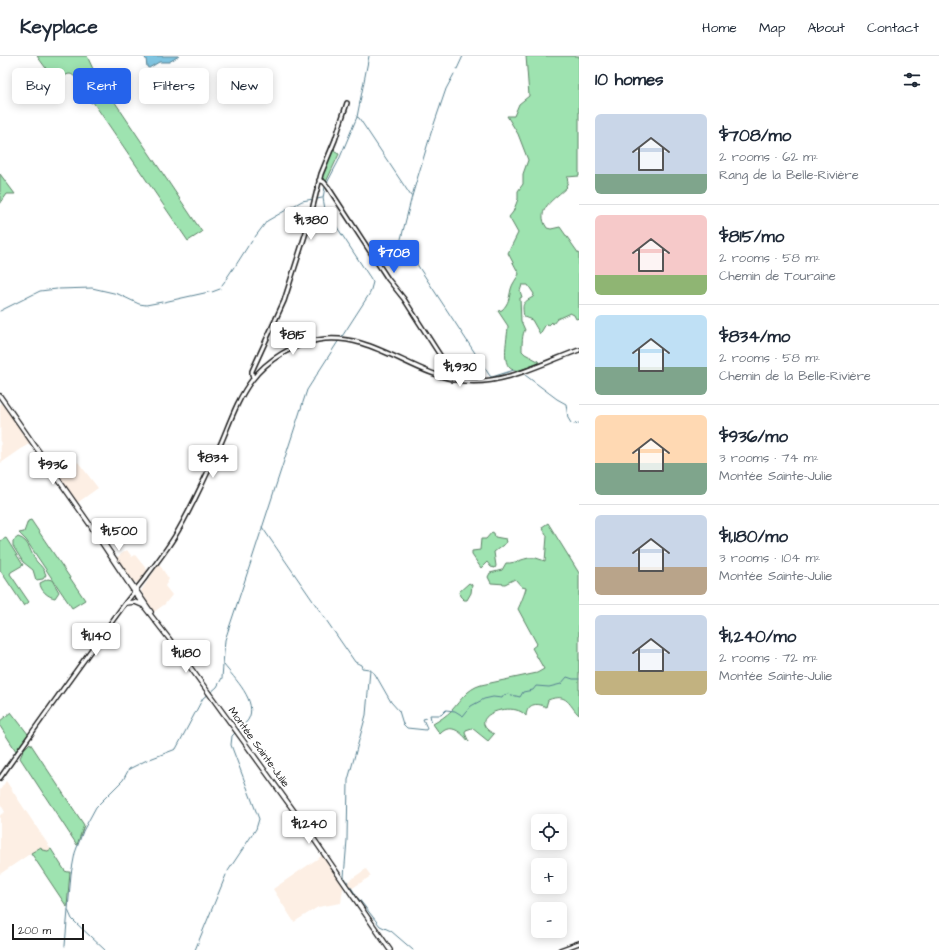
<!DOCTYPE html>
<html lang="en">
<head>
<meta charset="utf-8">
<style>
	:root { --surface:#fff; --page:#f2f2f3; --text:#1f2937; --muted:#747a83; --line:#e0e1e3; --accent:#2563eb }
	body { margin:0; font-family:"Architects Daughter",sans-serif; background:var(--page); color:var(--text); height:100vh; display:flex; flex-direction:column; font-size:15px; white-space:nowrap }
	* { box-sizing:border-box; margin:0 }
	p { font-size:13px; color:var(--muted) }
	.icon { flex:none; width:22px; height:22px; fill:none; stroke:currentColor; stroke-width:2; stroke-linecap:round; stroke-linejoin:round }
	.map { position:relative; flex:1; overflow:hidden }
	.side { display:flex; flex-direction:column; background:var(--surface); width:360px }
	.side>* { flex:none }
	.banner { position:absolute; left:12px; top:12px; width:380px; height:36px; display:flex; gap:8px }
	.fabs { position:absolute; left:531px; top:758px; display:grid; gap:8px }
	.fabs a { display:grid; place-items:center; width:36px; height:36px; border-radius:6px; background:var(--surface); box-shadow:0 2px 10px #0003; font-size:20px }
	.scale { position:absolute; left:12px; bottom:10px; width:72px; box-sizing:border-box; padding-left:4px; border:2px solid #1c1c1c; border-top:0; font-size:11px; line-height:14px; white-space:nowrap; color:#1c1c1c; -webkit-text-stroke:3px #fff; paint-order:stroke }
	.price { position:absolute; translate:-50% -34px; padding:0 9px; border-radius:4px; background:#fff; color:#222; font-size:13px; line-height:26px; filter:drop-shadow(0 1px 2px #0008) }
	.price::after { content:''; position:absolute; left:50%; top:24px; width:12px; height:9px; margin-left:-6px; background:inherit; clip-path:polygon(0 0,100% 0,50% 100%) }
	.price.active { background:var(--accent); color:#fff }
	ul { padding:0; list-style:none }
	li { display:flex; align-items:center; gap:12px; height:100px; padding:0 16px }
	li+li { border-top:1px solid var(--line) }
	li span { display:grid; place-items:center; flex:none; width:112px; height:80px; border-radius:6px; color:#555 }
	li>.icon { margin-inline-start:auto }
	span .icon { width:48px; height:48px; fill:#fffc; stroke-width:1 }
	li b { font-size:17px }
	h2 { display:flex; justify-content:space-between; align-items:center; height:48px; padding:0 16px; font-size:17px }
	.tag { padding:0 14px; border-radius:6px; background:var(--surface); box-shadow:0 2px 10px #0003; font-size:14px; line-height:36px }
	.tag.active { background:var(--accent); color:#fff }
	header { display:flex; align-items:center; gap:24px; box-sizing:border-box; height:56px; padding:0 20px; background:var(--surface); border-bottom:1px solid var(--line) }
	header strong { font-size:19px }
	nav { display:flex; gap:22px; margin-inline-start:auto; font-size:14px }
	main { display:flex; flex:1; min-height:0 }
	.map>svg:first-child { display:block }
</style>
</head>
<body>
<header>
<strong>Keyplace</strong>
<nav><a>Home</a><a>Map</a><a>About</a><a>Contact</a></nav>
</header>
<main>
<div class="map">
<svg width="579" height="894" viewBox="0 0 579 894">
	<rect width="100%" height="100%" fill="#fff"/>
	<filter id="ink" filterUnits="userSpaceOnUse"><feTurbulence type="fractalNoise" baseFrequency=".025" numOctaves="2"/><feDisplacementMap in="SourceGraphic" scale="8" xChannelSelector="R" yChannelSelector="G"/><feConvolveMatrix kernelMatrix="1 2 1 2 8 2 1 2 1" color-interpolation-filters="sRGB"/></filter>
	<g filter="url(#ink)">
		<path fill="#fdefe4" d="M 2,347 L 30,387 L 1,407 L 0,348 Z
			M 78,406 L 98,432 L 77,447 L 59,420 Z
			M 127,494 L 132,501 L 135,499 L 148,515 L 137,527 L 133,525 L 116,502 Z
			M 159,508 L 169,523 L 165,530 L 172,539 L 165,548 L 154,556 L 141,535 Z
			M 6,725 L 51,793 L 48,795 L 42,794 L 40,791 L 0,818 L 0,759 L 5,756 L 0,747 L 0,734 Z
			M 323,799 L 345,831 L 343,832 L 341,847 L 318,851 L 294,866 L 273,833 Z
			M 366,813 L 371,820 L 351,833 L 347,826 Z"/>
		<path fill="#9ee3b0" stroke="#5d8066" d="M 37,0 L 87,0 L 94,15 L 202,176 L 188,185 L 93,46 L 91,47 C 89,41 77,19 70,18 C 65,18 60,24 56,26 Z
			M 526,0 L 579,0 L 579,120 L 567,121 L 568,126 L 566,130 L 567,131 C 555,143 534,153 547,172 L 551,173 L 560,171 L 579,198 L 579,262 L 576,263 L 574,259 L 570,257 L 557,263 L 553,268 L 552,266 L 549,269 L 546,268 L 540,278 L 532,264 L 524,261 C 522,248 522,247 533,241 L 534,238 L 528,229 L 522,229 L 520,235 L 522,241 L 520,242 L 521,265 L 525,274 C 522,277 522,290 522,295 L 525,298 L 538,305 L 539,307 C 533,309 527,312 521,314 C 497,319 508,282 508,270 L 498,255 L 502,254 C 509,247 509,242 511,233 C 512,228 517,222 519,218 L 508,197 L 518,177 L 509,161 L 513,156 L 518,143 L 518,135 L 523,128 L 523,118 L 528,104 L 518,78 L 507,60 L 514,60 L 519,48 L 529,40 Z
			M 334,91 L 335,96 L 339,98 L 326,126 L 321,120 Z
			M 0,118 L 15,138 L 7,138 L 0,148 Z
			M 31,464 L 85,544 L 72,552 L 26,484 L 19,477 L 24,476 L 28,465 Z
			M 548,467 L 579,517 L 579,659 C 569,650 568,636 548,644 L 546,651 C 536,646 527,648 526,660 C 514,643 462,661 494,678 L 488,685 L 472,672 L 466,674 L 465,677 L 469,686 C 462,677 451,666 440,678 L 433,668 C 440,664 446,660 452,654 C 461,644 467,633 481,629 L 537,617 L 544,613 L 532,592 L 537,588 L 518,553 C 520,549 525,537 526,532 L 522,531 L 515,523 L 505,528 L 491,527 L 488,521 L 490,517 L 502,514 L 506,507 C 516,508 526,500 536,502 C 539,503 542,504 545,505 L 547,480 L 542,471 Z
			M 492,476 L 494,477 L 495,481 L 506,483 L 507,486 L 494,496 L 496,510 L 495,512 L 491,511 L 487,506 L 481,512 L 472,499 L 472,495 L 480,494 L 481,483 L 486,483 Z
			M 18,481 C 30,484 30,498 37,506 C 41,510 44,513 46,519 L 43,523 L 36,524 L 33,514 L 23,506 L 13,490 L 13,485 Z
			M 6,482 L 23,509 L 11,516 L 10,518 L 29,546 L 24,550 L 0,514 L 0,485 Z
			M 48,523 L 52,524 L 59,536 L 55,542 C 48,541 40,534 40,527 Z
			M 469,527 L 472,529 L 471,537 L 467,544 L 464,544 L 460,540 L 459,536 Z
			M 11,656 L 28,678 L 16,695 L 0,670 L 0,665 Z
			M 30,687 L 84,769 L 77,789 L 20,702 L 24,693 Z
			M 41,791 L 42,794 L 48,795 L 51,793 L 65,815 L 68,816 L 70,816 L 67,851 L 31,797 Z"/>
		<path fill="#7fc4e0" stroke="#578192" d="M 143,0 L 179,0 L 169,6 L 159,6 L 149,12 L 147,11 L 146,3 Z"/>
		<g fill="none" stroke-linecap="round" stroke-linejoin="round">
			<path stroke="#578192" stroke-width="1" d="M 457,13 L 463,0
				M 357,61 L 359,62 L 411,140
				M 327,127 L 338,106 L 357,61 L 369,0
				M 325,131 L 323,142 L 325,153 L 373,226 L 370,237 L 341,282
				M 317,143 L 322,142
				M 255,181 L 267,165 L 302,145 L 313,143
				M 401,183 L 412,140 L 431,77 L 446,33 L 454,18
				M 403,187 L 490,320 L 492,321 L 514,314
				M 250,188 L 252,185
				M 236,209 L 248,190
				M 226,223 L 234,211
				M 222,229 L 225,225
				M 59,233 L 92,232 L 118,238 L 139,248 L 146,249 L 162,246
				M 212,236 L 220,233
				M 164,246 L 209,236
				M 0,255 L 40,235 L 57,233
				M 525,319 L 557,343 L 566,348 L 568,362 L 571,367
				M 574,368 L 579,367
				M 262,471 L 355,606 L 361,609 L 362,612 L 369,613 L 375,618 L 391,646 L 399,655 L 403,668 L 407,672 L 426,674 L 427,672 L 423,663 L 427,662 L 430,665 L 431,664 L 430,659 L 441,659 L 446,654 L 455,655 L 463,660 L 471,650 L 484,643 L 493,641 L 502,642 L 504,639 L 508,638 L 520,641 L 523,636 L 533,634 L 536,630 L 549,631 L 561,628 L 567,621 L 573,623 L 579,623
				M 252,503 L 307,334 L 339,284
				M 224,609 C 234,622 259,646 248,664 C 244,670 237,674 232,680 L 231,689 L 259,763 L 256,773 L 228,815
				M 210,637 L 217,631 L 222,622 L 225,584 L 251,506
				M 150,703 L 176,693 L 203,642 L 208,638
				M 345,823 L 344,821 L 347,784 L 348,724 L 366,659 L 370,614
				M 347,825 L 348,827
				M 350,830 L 356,839
				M 358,842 L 380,870 L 391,875 L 413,894
				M 68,854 L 72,863 L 76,867 L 105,894
				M 65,890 L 71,818 L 75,797 L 83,775 L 96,751 L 123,724 L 129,713 L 147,704
				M 195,894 L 226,819"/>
			<defs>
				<path id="minor" d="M 319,124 L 324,126 L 328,131 L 388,223 L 404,243 L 452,318 L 453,324
					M 253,322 L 252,318 L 252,315 L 284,245 L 308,170 L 321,118 L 335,84 L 347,47
					M 0,722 C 40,665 80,609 121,553 C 139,529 159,506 175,480 C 193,450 207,418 221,387 C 230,366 238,342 252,324 C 268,303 292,289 318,284 C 373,275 412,320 464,325 C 504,329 543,307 579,294
					M 560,894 L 579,887"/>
				<path id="major" d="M 0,340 L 93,473
					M 92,472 L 143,549 L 177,593 L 307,773 L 390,894
					M 105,489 L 151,556
					M 126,547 L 135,546 L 142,549"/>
			</defs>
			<use href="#minor" stroke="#1c1c1c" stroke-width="6"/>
			<use href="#major" stroke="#1c1c1c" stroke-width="6"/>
			<use href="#minor" stroke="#fff" stroke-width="3"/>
			<use href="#major" stroke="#fff" stroke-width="3.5"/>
		</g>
	</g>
	<g text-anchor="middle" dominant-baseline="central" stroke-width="4" stroke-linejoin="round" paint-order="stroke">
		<g font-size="11" fill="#1c1c1c" stroke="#fff">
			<text transform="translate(259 691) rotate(54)">Montée Sainte-Julie</text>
		</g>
	</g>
</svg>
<div class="fabs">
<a><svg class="icon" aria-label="locate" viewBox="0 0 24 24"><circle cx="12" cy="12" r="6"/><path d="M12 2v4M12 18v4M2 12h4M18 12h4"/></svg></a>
<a>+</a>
<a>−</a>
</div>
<div class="scale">200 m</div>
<b class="price" style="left:311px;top:185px">$1,380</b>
<b class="price active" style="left:394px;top:218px">$708</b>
<b class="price" style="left:293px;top:300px">$815</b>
<b class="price" style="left:460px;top:332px">$1,930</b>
<b class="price" style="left:213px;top:423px">$834</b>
<b class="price" style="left:53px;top:430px">$936</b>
<b class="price" style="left:119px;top:496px">$1,500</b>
<b class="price" style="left:96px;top:601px">$1,140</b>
<b class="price" style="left:186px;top:618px">$1,180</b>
<b class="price" style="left:309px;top:789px">$1,240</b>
<div class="banner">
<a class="tag">Buy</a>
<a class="tag active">Rent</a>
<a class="tag">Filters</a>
<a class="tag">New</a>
</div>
</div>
<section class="side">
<h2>10 homes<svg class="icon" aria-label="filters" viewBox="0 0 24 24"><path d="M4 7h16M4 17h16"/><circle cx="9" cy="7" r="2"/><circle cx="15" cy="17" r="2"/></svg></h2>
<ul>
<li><span style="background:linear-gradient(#c9d6e8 75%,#7fa58c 0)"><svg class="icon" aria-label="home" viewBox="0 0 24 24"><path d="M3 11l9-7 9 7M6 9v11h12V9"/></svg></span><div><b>$708/mo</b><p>2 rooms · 62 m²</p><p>Rang de la Belle-Rivière</p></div></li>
<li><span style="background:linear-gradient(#f6c9c9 75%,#8fb573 0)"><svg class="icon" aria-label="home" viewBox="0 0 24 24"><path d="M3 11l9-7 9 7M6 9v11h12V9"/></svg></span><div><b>$815/mo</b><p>2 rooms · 58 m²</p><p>Chemin de Touraine</p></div></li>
<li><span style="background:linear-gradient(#bfe0f5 65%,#7fa58c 0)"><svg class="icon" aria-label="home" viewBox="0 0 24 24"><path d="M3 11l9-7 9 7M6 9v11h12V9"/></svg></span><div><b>$834/mo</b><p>2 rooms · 58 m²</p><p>Chemin de la Belle-Rivière</p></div></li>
<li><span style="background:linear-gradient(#ffd9b3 60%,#7fa58c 0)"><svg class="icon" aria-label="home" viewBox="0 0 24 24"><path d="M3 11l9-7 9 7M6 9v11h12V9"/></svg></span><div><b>$936/mo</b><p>3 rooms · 74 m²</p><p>Montée Sainte-Julie</p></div></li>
<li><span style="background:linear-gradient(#c9d6e8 65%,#b9a48a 0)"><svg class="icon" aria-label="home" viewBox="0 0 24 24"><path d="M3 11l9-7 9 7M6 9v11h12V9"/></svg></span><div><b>$1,180/mo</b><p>3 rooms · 104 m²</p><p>Montée Sainte-Julie</p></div></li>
<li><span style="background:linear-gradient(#c9d6e8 70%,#c2b280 0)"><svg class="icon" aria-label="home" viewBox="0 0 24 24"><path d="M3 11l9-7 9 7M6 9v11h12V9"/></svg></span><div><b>$1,240/mo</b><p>2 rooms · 72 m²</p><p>Montée Sainte-Julie</p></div></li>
</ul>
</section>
</main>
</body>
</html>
